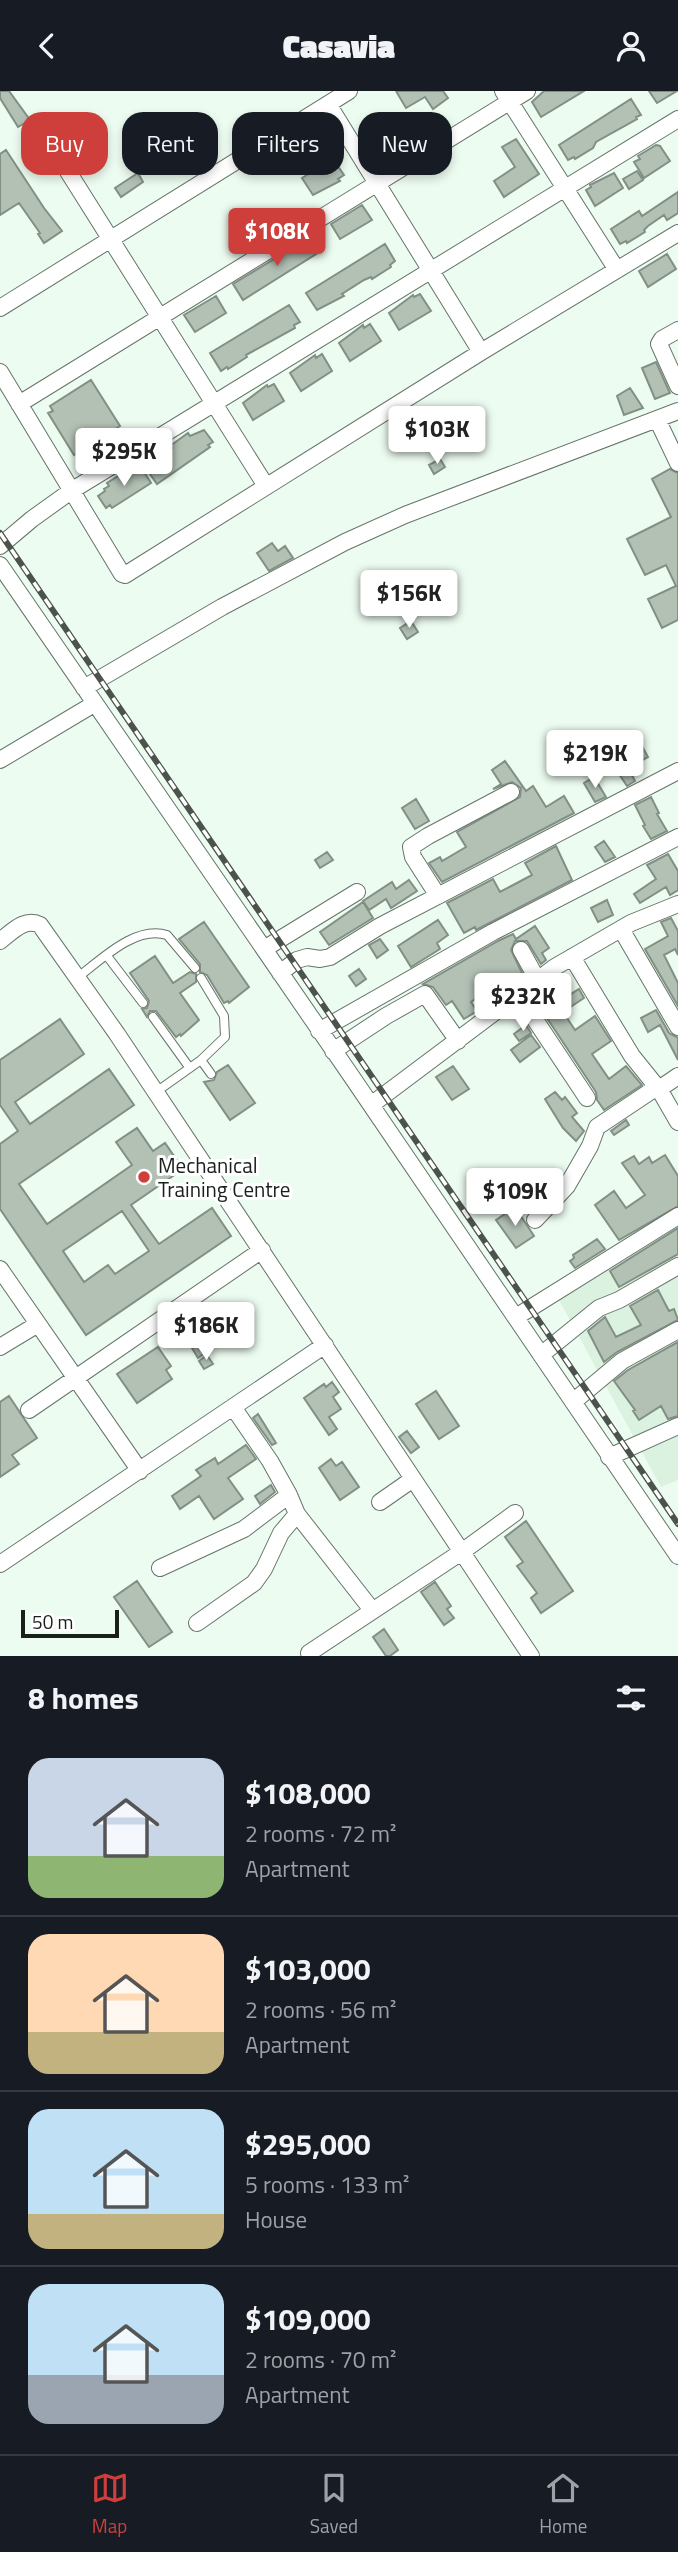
<!DOCTYPE html>
<html lang="en">
<head>
<meta charset="utf-8">
<style>
	:root { --surface:#171b24; --page:#20242c; --text:#f1f3f6; --muted:#9ea1a6; --line:#363941; --accent:#ce3f3b }
	body { margin:0; font-family:"Titillium Web",sans-serif; background:var(--page); color:var(--text); height:100vh; display:flex; flex-direction:column; font-size:26px; white-space:nowrap }
	* { box-sizing:border-box; margin:0 }
	p { font-size:23px; color:var(--muted) }
	.icon { flex:none; width:38px; height:38px; fill:none; stroke:currentColor; stroke-width:2; stroke-linecap:round; stroke-linejoin:round }
	.map { position:relative; height:1565px; overflow:hidden }
	.details { display:flex; flex-direction:column; background:var(--surface); flex:1 }
	.details>* { flex:none }
	.hud { position:absolute; left:21px; top:21px; width:637px; height:63px; display:flex; gap:14px }
	.scale { position:absolute; left:21px; bottom:18px; width:98px; box-sizing:border-box; padding-left:7px; border:4px solid #1a1f1b; border-top:0; font-size:19px; line-height:24px; white-space:nowrap; color:#1a1f1b; -webkit-text-stroke:5px #fff; paint-order:stroke }
	.price { position:absolute; translate:-50% -60px; padding:0 16px; border-radius:7px; background:#fff; color:#222; font-size:23px; line-height:46px; filter:drop-shadow(0 2px 4px #0008) }
	.price::after { content:''; position:absolute; left:50%; top:42px; width:21px; height:16px; margin-left:-10px; background:inherit; clip-path:polygon(0 0,100% 0,50% 100%) }
	.price.on { background:var(--accent); color:#fff }
	ul { padding:0; list-style:none }
	li { display:flex; align-items:center; gap:21px; height:175px; padding:0 28px }
	li+li { border-top:2px solid var(--line) }
	li span { display:grid; place-items:center; flex:none; width:196px; height:140px; border-radius:21px; color:#555 }
	li>.icon { margin-inline-start:auto }
	span .icon { width:84px; height:84px; fill:#fffc; stroke-width:1 }
	li b { font-size:30px }
	h2 { display:flex; justify-content:space-between; align-items:center; height:84px; padding:0 28px; font-size:30px }
	.chip { padding:0 24px; border-radius:21px; background:var(--surface); box-shadow:0 4px 10px #0003; font-size:24px; line-height:63px }
	.chip.on { background:var(--accent); color:#fff }
	header { display:flex; justify-content:space-between; align-items:center; height:91px; padding:0 28px; background:var(--surface); font-size:32px; font-weight:800 }
	.dock { display:flex; justify-content:space-around; align-items:center; height:98px; border-top:2px solid var(--line); background:var(--surface); font-size:19px; color:var(--muted) }
	.dock a { display:grid; justify-items:center; gap:4px }
	.dock .on { color:var(--accent) }
	.map>svg:first-child { display:block }
</style>
</head>
<body>
<header><svg class="icon" aria-label="back" viewBox="0 0 24 24"><path d="M15 5l-7 7 7 7"/></svg>Casavia<svg class="icon" aria-label="person" viewBox="0 0 24 24"><circle cx="12" cy="8" r="4"/><path d="M4 21q1-7 8-7t8 7"/></svg></header>
<div class="map">
<svg width="678" height="1565" viewBox="0 0 678 1565">
	<rect width="100%" height="100%" fill="#edfcf0"/>
	<path fill="#dcf2e0" d="M 678,1123 L 678,1389 L 661,1396 L 553,1198 Z"/>
	<path fill="#b3c1b5" stroke="#829084" stroke-width="2" fill-rule="evenodd" d="M 0,0 L 9,0 L 30,29 L 18,36 L 0,7 Z
		M 396,0 L 443,0 L 448,7 L 433,18 L 425,6 L 406,17 Z
		M 544,0 L 584,0 L 541,26 L 532,11 Z
		M 649,0 L 677,0 L 657,12 Z
		M 631,8 L 641,24 L 636,26 L 637,28 L 596,51 L 593,57 L 575,68 L 574,66 L 568,69 L 559,54 Z
		M 516,48 L 539,83 L 504,106 L 494,90 L 515,76 L 502,56 Z
		M 656,54 L 660,55 L 670,70 L 644,87 L 634,71 L 640,68 L 638,65 Z
		M 6,59 L 44,117 L 62,140 L 44,152 L 38,143 L 40,142 L 19,112 L 0,124 L 0,63 Z
		M 333,68 L 344,84 L 338,88 L 340,90 L 313,104 L 302,87 Z
		M 637,80 L 643,89 L 629,98 L 623,88 Z
		M 138,82 L 143,91 L 121,106 L 115,97 Z
		M 614,82 L 623,97 L 595,115 L 586,99 L 591,96 L 590,94 Z
		M 678,101 L 678,122 L 667,129 L 664,124 L 648,135 L 644,139 L 645,141 L 627,152 L 626,150 L 620,153 L 611,138 L 639,120 L 642,125 Z
		M 362,114 L 372,129 L 340,148 L 331,133 Z
		M 312,145 L 321,160 L 243,209 L 233,193 Z
		M 385,153 L 395,170 L 390,174 L 391,176 L 372,188 L 371,186 L 364,189 L 342,203 L 344,205 L 317,219 L 306,202 Z
		M 667,163 L 676,178 L 648,196 L 639,180 Z
		M 420,203 L 431,220 L 399,239 L 389,222 L 413,204 L 414,206 Z
		M 216,205 L 226,222 L 195,241 L 184,224 Z
		M 289,214 L 300,231 L 294,234 L 295,237 L 246,264 L 247,266 L 228,278 L 227,276 L 221,280 L 210,262 Z
		M 370,233 L 381,250 L 350,270 L 339,252 L 363,234 L 364,237 Z
		M 322,263 L 332,280 L 301,300 L 290,282 L 315,264 L 316,267 Z
		M 656,271 L 670,302 L 655,308 L 642,277 Z
		M 91,289 L 120,335 L 74,364 L 48,322 L 53,320 L 50,315 Z
		M 274,293 L 284,310 L 253,329 L 243,312 L 267,294 L 268,296 Z
		M 630,297 L 643,317 L 624,324 L 617,305 Z
		M 204,339 L 213,351 L 208,354 L 210,356 L 157,393 L 150,383 L 165,373 L 161,367 L 168,362 L 167,361 L 172,357 L 170,355 L 188,342 L 190,345 Z
		M 440,368 L 445,376 L 434,383 L 429,374 Z
		M 142,378 L 151,392 L 112,417 L 110,414 L 106,417 L 98,405 L 105,400 L 104,398 L 109,395 L 107,392 L 126,380 L 128,383 Z
		M 670,378 L 678,382 L 678,529 L 662,537 L 648,508 L 676,495 L 666,474 L 645,484 L 627,448 L 671,426 L 652,388 Z
		M 272,452 L 278,460 L 285,455 L 293,467 L 269,480 L 257,462 Z
		M 411,530 L 418,541 L 407,548 L 400,537 Z
		M 637,646 L 648,666 L 628,677 L 635,690 L 627,695 L 607,665 Z
		M 505,670 L 526,700 L 533,695 L 546,716 L 564,705 L 574,722 L 442,791 L 429,772 L 440,766 L 442,770 L 466,756 L 457,741 L 520,706 L 521,697 L 512,691 L 493,698 L 501,693 L 492,679 Z
		M 594,686 L 606,706 L 595,711 L 584,692 Z
		M 651,706 L 659,722 L 657,723 L 667,740 L 651,748 L 643,735 L 645,734 L 635,714 Z
		M 416,708 L 429,730 L 415,738 L 402,717 Z
		M 604,750 L 615,766 L 605,771 L 595,756 Z
		M 556,755 L 572,789 L 476,839 L 475,836 L 464,842 L 447,812 L 493,788 L 500,801 L 532,784 L 525,772 Z
		M 327,761 L 333,769 L 320,777 L 315,769 Z
		M 668,763 L 678,780 L 678,799 L 670,804 L 666,796 L 640,812 L 634,803 L 656,788 L 647,774 Z
		M 409,789 L 417,800 L 391,817 L 386,808 L 369,819 L 363,810 L 392,791 L 396,798 Z
		M 607,809 L 613,824 L 598,831 L 591,817 Z
		M 363,811 L 373,827 L 329,854 L 320,841 Z
		M 671,827 L 678,840 L 678,864 L 675,858 L 664,864 L 678,892 L 678,915 L 645,858 L 668,845 L 661,831 Z
		M 438,829 L 448,844 L 437,852 L 440,858 L 411,876 L 398,855 Z
		M 204,831 L 249,896 L 229,912 L 228,910 L 224,912 L 207,884 L 200,881 L 200,873 L 179,848 Z
		M 535,835 L 549,857 L 542,862 L 546,869 L 541,873 L 527,850 L 515,850 L 511,859 L 524,886 L 515,893 L 513,889 L 507,893 L 504,888 L 471,911 L 477,920 L 464,928 L 452,910 L 446,914 L 433,896 L 423,893 L 498,850 L 513,843 L 516,848 Z
		M 380,848 L 388,859 L 377,867 L 369,854 Z
		M 155,865 L 173,892 L 190,881 L 196,883 L 196,891 L 180,902 L 199,929 L 181,945 L 180,943 L 176,946 L 156,920 L 150,920 L 147,926 L 142,918 L 147,917 L 149,910 L 130,882 Z
		M 359,878 L 366,888 L 356,895 L 349,885 Z
		M 579,898 L 584,907 L 563,921 L 575,939 L 595,925 L 611,950 L 592,963 L 609,988 L 626,975 L 642,994 L 604,1019 L 597,1009 L 596,1001 L 533,906 L 542,899 L 552,915 Z
		M 656,919 L 669,942 L 678,947 L 678,969 L 660,934 L 648,941 L 641,927 Z
		M 60,928 L 84,963 L 15,1011 L 30,1033 L 109,978 L 134,1014 L 19,1093 L 47,1133 L 132,1074 L 116,1051 L 137,1037 L 153,1060 L 165,1052 L 183,1078 L 131,1114 L 159,1153 L 212,1117 L 231,1145 L 86,1244 L 0,1118 L 0,1053 L 18,1040 L 0,1014 L 0,969 ZM 122,1120 L 149,1160 L 115,1183 L 108,1174 L 84,1191 L 63,1160 Z
		M 526,934 L 531,942 L 519,950 L 514,943 Z
		M 531,944 L 540,956 L 520,971 L 511,959 Z
		M 228,974 L 255,1012 L 230,1029 L 204,991 L 214,989 L 217,981 Z
		M 453,975 L 469,998 L 452,1009 L 436,986 Z
		M 555,1001 L 562,1009 L 565,1006 L 577,1022 L 572,1026 L 584,1040 L 576,1050 L 563,1037 L 545,1008 Z
		M 626,1029 L 629,1034 L 614,1044 L 611,1040 Z
		M 665,1064 L 678,1085 L 678,1115 L 619,1149 L 595,1114 L 614,1100 L 626,1117 L 645,1104 L 622,1072 L 634,1065 L 639,1073 L 649,1066 L 652,1072 Z
		M 515,1116 L 534,1145 L 516,1157 L 496,1129 Z
		M 678,1137 L 678,1163 L 619,1196 L 610,1180 Z
		M 597,1148 L 605,1158 L 575,1177 L 570,1170 L 574,1167 L 573,1164 Z
		M 658,1199 L 669,1220 L 674,1218 L 678,1229 L 617,1261 L 604,1271 L 588,1240 L 605,1226 L 616,1246 L 641,1234 L 630,1215 Z
		M 204,1249 L 210,1258 L 198,1267 L 192,1257 Z
		M 678,1251 L 678,1325 L 668,1328 L 661,1315 L 639,1329 L 633,1320 L 635,1319 L 614,1290 L 628,1279 Z
		M 158,1256 L 171,1275 L 166,1279 L 172,1288 L 137,1312 L 117,1283 Z
		M 207,1264 L 213,1273 L 204,1278 L 199,1270 Z
		M 332,1291 L 339,1301 L 333,1306 L 341,1318 L 329,1326 L 337,1338 L 329,1344 L 304,1307 L 324,1293 L 326,1296 Z
		M 436,1300 L 459,1335 L 439,1348 L 416,1313 Z
		M 9,1305 L 37,1347 L 12,1364 L 19,1373 L 0,1386 L 0,1311 Z
		M 258,1323 L 276,1352 L 272,1354 L 253,1327 Z
		M 407,1340 L 419,1356 L 411,1362 L 399,1346 Z
		M 246,1354 L 256,1368 L 228,1387 L 243,1408 L 214,1428 L 199,1405 L 180,1418 L 172,1405 L 201,1385 L 196,1379 L 215,1367 L 218,1373 Z
		M 331,1368 L 336,1375 L 342,1371 L 359,1396 L 340,1409 L 319,1377 Z
		M 271,1394 L 275,1401 L 260,1413 L 255,1405 Z
		M 526,1430 L 573,1500 L 541,1522 L 531,1507 L 537,1502 L 517,1475 L 523,1471 L 505,1446 Z
		M 137,1490 L 172,1541 L 149,1556 L 114,1506 Z
		M 435,1491 L 451,1515 L 447,1518 L 454,1527 L 444,1534 L 421,1501 Z
		M 384,1538 L 398,1559 L 390,1565 L 386,1565 L 373,1546 Z"/>
	<g fill="none" stroke-linecap="round" stroke-linejoin="round">
		<defs>
			<path id="service" d="M 107,865 L 143,912
				M 78,886 C 101,869 135,834 167,844 L 195,877
				M 153,926 L 189,976
				M 201,969 L 211,983
				M 156,1001 L 201,969 L 225,946 L 224,925 L 201,887"/>
			<path id="minor" d="M 503,0 L 617,179
				M 328,13 L 481,261
				M 45,44 L 266,395
				M 0,217 L 349,0
				M 678,239 L 662,248 L 659,253 L 678,295
				M 0,281 L 122,483 L 125,484 L 481,261 L 678,142
				M 19,313 L 527,0
				M 657,328 L 678,372
				M 0,455 L 32,428 L 71,400 L 678,28
				M 0,474 C 227,804 454,1133 678,1465
				M 84,597 L 222,516 L 345,451 L 405,424 L 678,320
				M 0,669 L 94,613
				M 438,805 L 413,766 L 411,756 L 428,745 L 511,701
				M 621,838 L 678,936
				M 0,850 C 12,841 25,826 40,834 L 117,943 L 531,1565
				M 264,858 L 357,801
				M 521,859 L 537,888
				M 572,866 L 632,965 L 657,996
				M 280,882 L 297,869 L 307,866 L 320,868 L 330,866 L 380,835 L 678,680
				M 518,903 L 587,1007
				M 319,940 L 493,841 L 678,746
				M 333,960 L 386,925 L 425,903 L 458,950
				M 678,985 L 659,998 L 678,1031
				M 371,1014 L 555,876 L 631,832 L 678,813
				M 535,1129 L 567,1095 L 590,1055 L 597,1036 L 657,996 L 659,998
				M 0,1178 L 140,1380
				M 516,1226 L 678,1125
				M 0,1256 L 38,1233
				M 541,1264 L 599,1217 L 619,1209 L 678,1175
				M 573,1311 L 622,1270 L 678,1239
				M 233,1316 L 270,1370 L 289,1404 L 297,1423 L 372,1519
				M 29,1319 L 262,1159
				M 609,1366 L 678,1335
				M 380,1411 L 413,1388
				M 0,1473 L 325,1254
				M 160,1477 L 244,1438 L 289,1404
				M 197,1532 L 254,1492 L 264,1478 L 281,1442 L 297,1423
				M 309,1562 L 463,1460 L 515,1422"/>
		</defs>
		<use href="#service" stroke="#667469" stroke-width="10"/>
		<use href="#minor" stroke="#667469" stroke-width="18"/>
		<use href="#service" stroke="#fff" stroke-width="8"/>
		<use href="#minor" stroke="#fff" stroke-width="16"/>
		<defs>
			<path id="rail" d="M 0,442 L 678,1433"/>
		</defs>
		<use href="#rail" stroke="#4c534d" stroke-width="6"/>
		<use href="#rail" stroke="#fff" stroke-width="3.5" stroke-dasharray="10" stroke-linecap="butt"/>
	</g>
	<circle fill="#ce3f3b" stroke="#fff" stroke-width="2.5" cx="144" cy="1086" r="7"/>
	<g text-anchor="middle" dominant-baseline="central" stroke-width="6" stroke-linejoin="round" paint-order="stroke">
		<g font-size="21" fill="#1a1f1b" stroke="#fff" text-anchor="start">
			<text x="158" y="1074">Mechanical<tspan x="158" dy="24">Training Centre</tspan></text>
		</g>
	</g>
</svg>
<div class="scale">50 m</div>
<b class="price on" style="left:277px;top:177px">$108K</b>
<b class="price" style="left:437px;top:375px">$103K</b>
<b class="price" style="left:124px;top:397px">$295K</b>
<b class="price" style="left:409px;top:539px">$156K</b>
<b class="price" style="left:595px;top:699px">$219K</b>
<b class="price" style="left:523px;top:942px">$232K</b>
<b class="price" style="left:515px;top:1137px">$109K</b>
<b class="price" style="left:206px;top:1271px">$186K</b>
<div class="hud">
<a class="chip on">Buy</a>
<a class="chip">Rent</a>
<a class="chip">Filters</a>
<a class="chip">New</a>
</div>
</div>
<section class="details">
<h2>8 homes<svg class="icon" aria-label="filters" viewBox="0 0 24 24"><path d="M4 7h16M4 17h16"/><circle cx="9" cy="7" r="2"/><circle cx="15" cy="17" r="2"/></svg></h2>
<ul>
<li><span style="background:linear-gradient(#c9d6e8 70%,#8fb573 0)"><svg class="icon" aria-label="home" viewBox="0 0 24 24"><path d="M3 11l9-7 9 7M6 9v11h12V9"/></svg></span><div><b>$108,000</b><p>2 rooms · 72 m²</p><p>Apartment</p></div></li>
<li><span style="background:linear-gradient(#ffd9b3 70%,#c2b280 0)"><svg class="icon" aria-label="home" viewBox="0 0 24 24"><path d="M3 11l9-7 9 7M6 9v11h12V9"/></svg></span><div><b>$103,000</b><p>2 rooms · 56 m²</p><p>Apartment</p></div></li>
<li><span style="background:linear-gradient(#bfe0f5 75%,#c2b280 0)"><svg class="icon" aria-label="home" viewBox="0 0 24 24"><path d="M3 11l9-7 9 7M6 9v11h12V9"/></svg></span><div><b>$295,000</b><p>5 rooms · 133 m²</p><p>House</p></div></li>
<li><span style="background:linear-gradient(#bfe0f5 65%,#9aa5b1 0)"><svg class="icon" aria-label="home" viewBox="0 0 24 24"><path d="M3 11l9-7 9 7M6 9v11h12V9"/></svg></span><div><b>$109,000</b><p>2 rooms · 70 m²</p><p>Apartment</p></div></li>
</ul>
</section>
<nav class="dock">
<a class="on"><svg class="icon" aria-label="map" viewBox="0 0 24 24"><path d="M3 6l6-2 6 2 6-2v14l-6 2-6-2-6 2zM9 4v14M15 6v14"/></svg>Map</a>
<a><svg class="icon" aria-label="saved" viewBox="0 0 24 24"><path d="M7 4h10v16l-5-4-5 4z"/></svg>Saved</a>
<a><svg class="icon" aria-label="home" viewBox="0 0 24 24"><path d="M3 11l9-7 9 7M6 9v11h12V9"/></svg>Home</a>
</nav>
</body>
</html>
